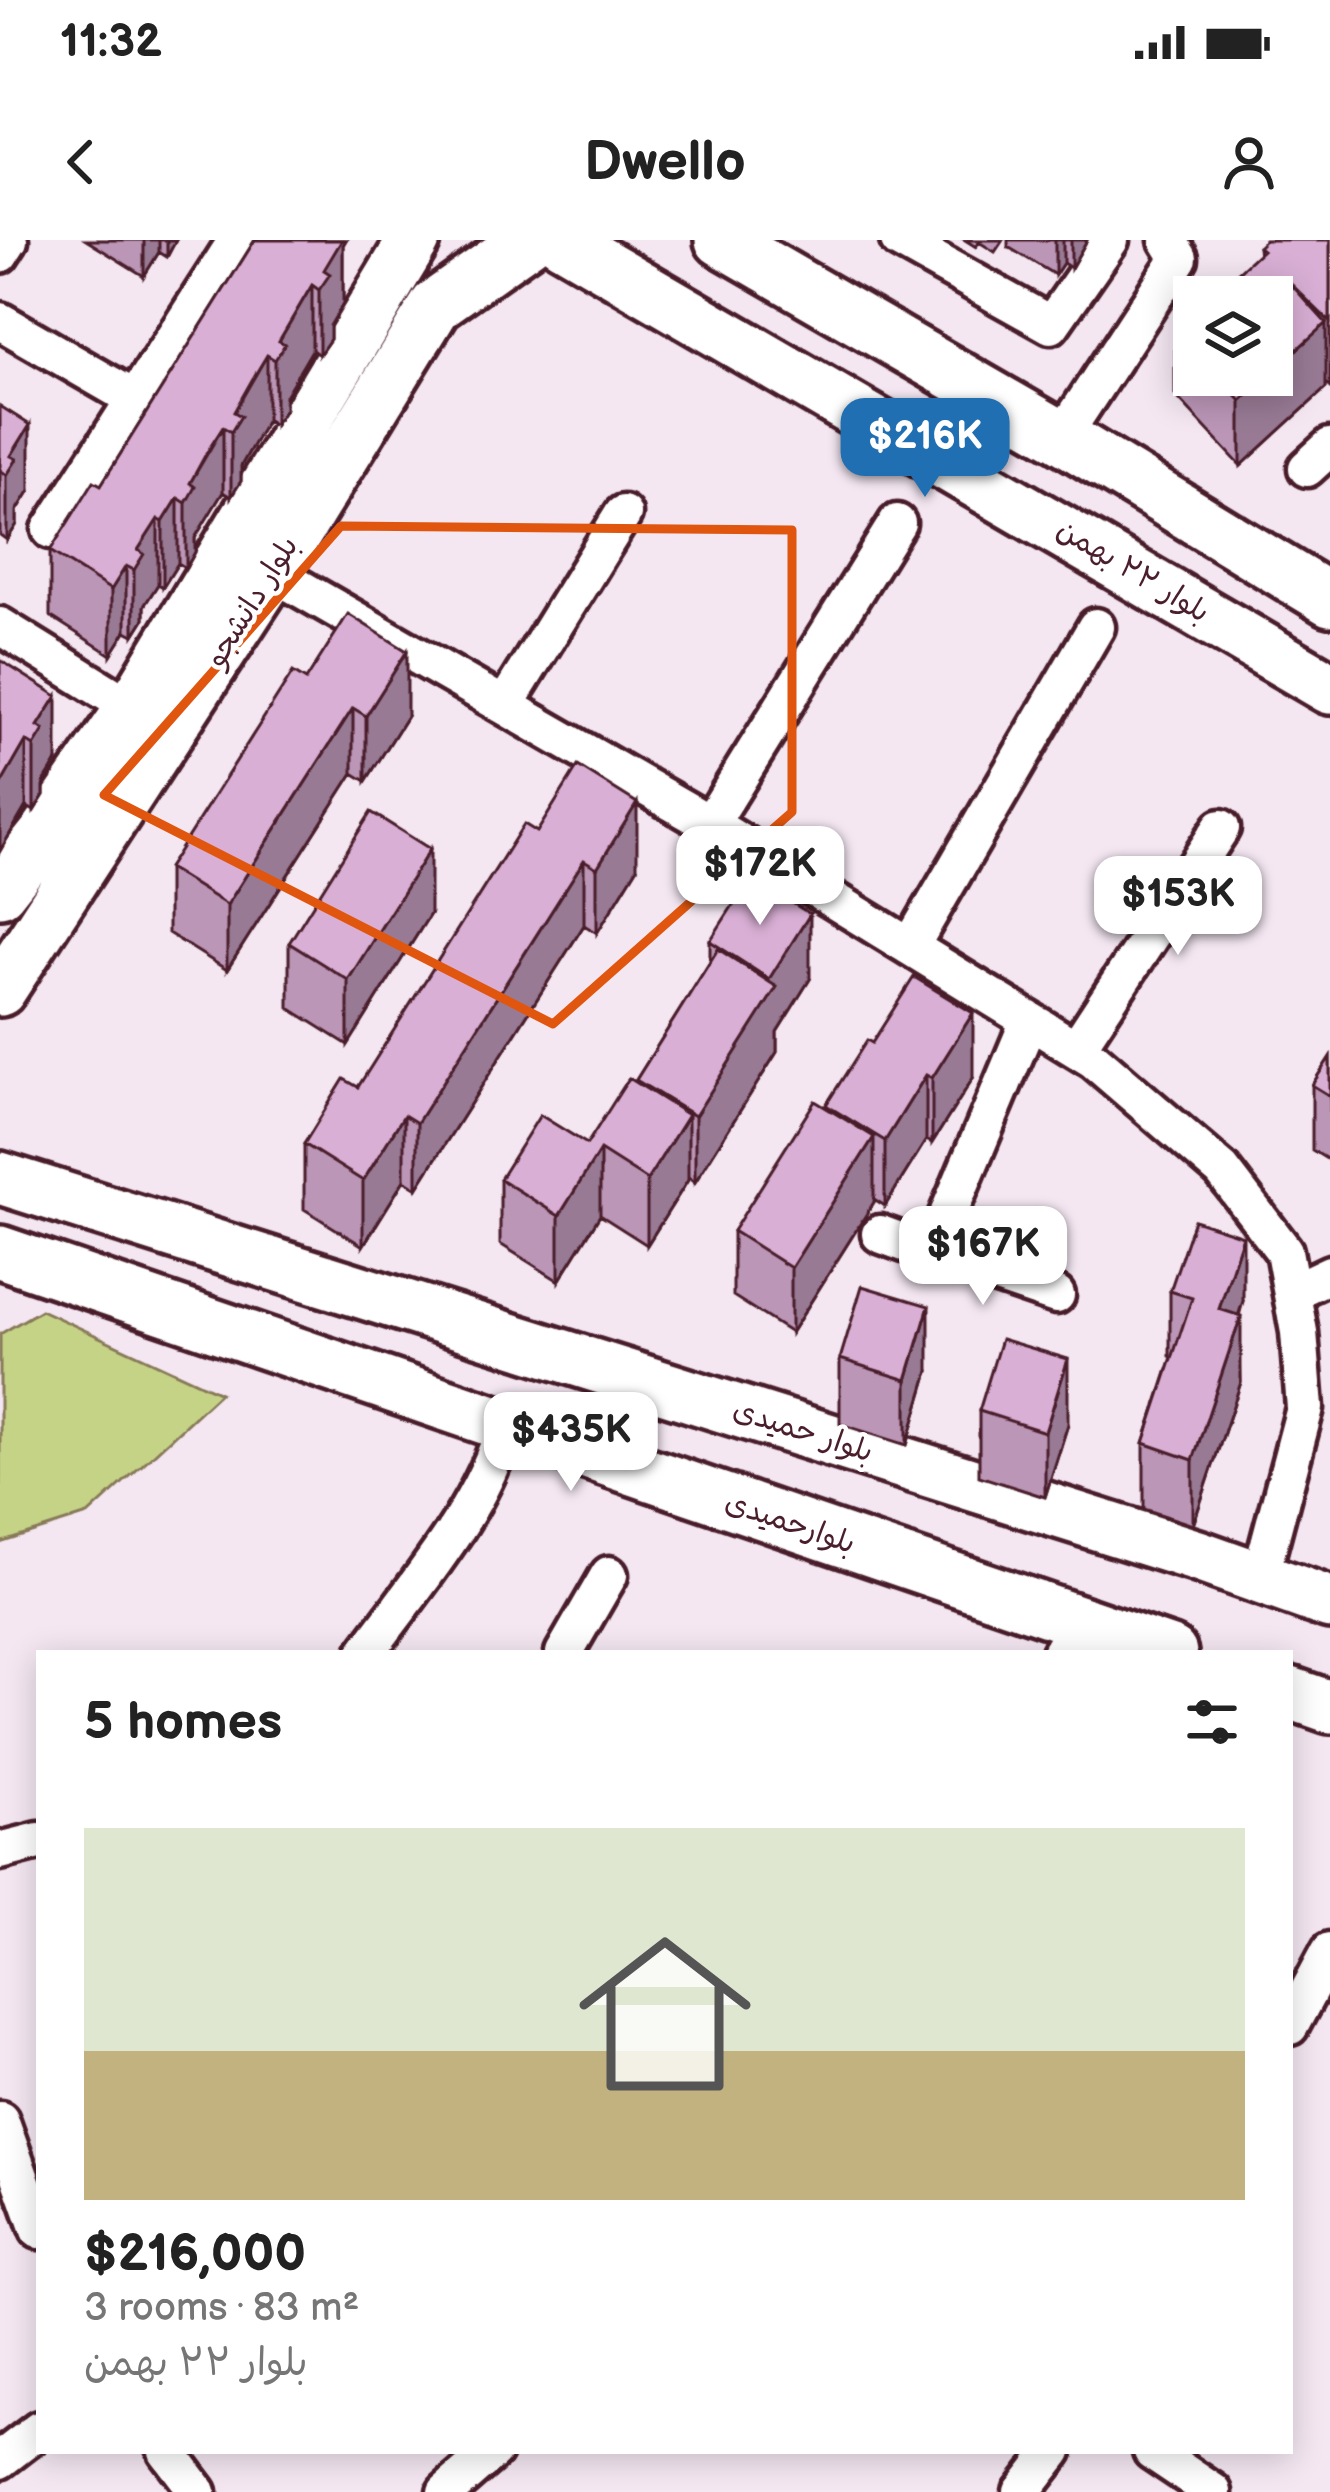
<!DOCTYPE html>
<html lang="en">
<head>
<meta charset="utf-8">
<style>
	:root { --surface:#fff; --page:#f6f6f6; --text:#222; --muted:#767676; --accent:#1f6fb2 }
	body { margin:0; font-family:"Balsamiq Sans","Playpen Sans Arabic",sans-serif; background:var(--page); color:var(--text); height:100vh; display:flex; flex-direction:column; font-size:45px; white-space:nowrap }
	* { box-sizing:border-box; margin:0 }
	p { font-size:39px; color:var(--muted) }
	.icon { flex:none; width:66px; height:66px; fill:none; stroke:currentColor; stroke-width:2; stroke-linecap:round; stroke-linejoin:round }
	.map { position:relative; flex:1; overflow:hidden }
	.details { position:absolute; left:36px; top:1410px; width:1257px; height:804px; display:flex; flex-direction:column; background:var(--surface); border-radius:0px; box-shadow:0 6px 30px #0003 }
	.details>* { flex:none }
	.fabs { position:absolute; left:1173px; top:36px; display:grid; gap:24px }
	.fabs a { display:grid; place-items:center; width:120px; height:120px; border-radius:0px; background:var(--surface); box-shadow:0 6px 30px #0003; font-size:60px }
	.price { position:absolute; translate:-50% -102px; padding:0 27px; border-radius:24px; background:#fff; color:#222; font-size:39px; line-height:78px; filter:drop-shadow(0 3px 6px #0008) }
	.price::after { content:''; position:absolute; left:50%; top:72px; width:36px; height:27px; margin-left:-18px; background:inherit; clip-path:polygon(0 0,100% 0,50% 100%) }
	.price.on { background:var(--accent); color:#fff }
	ul { padding:0; list-style:none }
	li { display:grid; align-content:center; gap:24px; height:636px; padding:0 48px }
	li span { display:grid; place-items:center; height:372px; border-radius:0px; color:#555 }
	li>.icon { margin-inline-start:auto }
	span .icon { width:216px; height:216px; fill:#fffc; stroke-width:1 }
	li b { font-size:51px }
	h2 { display:flex; justify-content:space-between; align-items:center; height:144px; padding:0 48px; font-size:51px }
	.status { display:flex; justify-content:space-between; align-items:center; height:84px; padding:0 60px; background:var(--surface); direction:ltr }
	.status svg { height:33px; fill:currentColor }
	header { display:flex; justify-content:space-between; align-items:center; height:156px; padding:0 48px; background:var(--surface); font-size:54px; font-weight:700 }
	.map>svg:first-child { display:block }
</style>
</head>
<body>
<div class="status"><b>11:32</b><svg viewBox="0 0 49 12"><path d="M0 12V9h3v3zM5 12V6h3v6zM10 12V3h3v9zM15 12V0h3v12zM26 1h20v11H26zM47 4h2v5h-2z"/></svg></div>
<header><svg class="icon" aria-label="back" viewBox="0 0 24 24"><path d="M15 5l-7 7 7 7"/></svg>Dwello<svg class="icon" aria-label="person" viewBox="0 0 24 24"><circle cx="12" cy="8" r="4"/><path d="M4 21q1-7 8-7t8 7"/></svg></header>
<div class="map">
<svg width="1330" height="2252" viewBox="0 0 1330 2252">
	<rect width="100%" height="100%" fill="#f4e7f2"/>
	<filter id="ink" filterUnits="userSpaceOnUse"><feTurbulence type="fractalNoise" baseFrequency=".00833" numOctaves="2"/><feDisplacementMap in="SourceGraphic" scale="24" xChannelSelector="R" yChannelSelector="G"/><feConvolveMatrix kernelMatrix="1 2 1 2 8 2 1 2 1" color-interpolation-filters="sRGB"/></filter>
	<g filter="url(#ink)">
		<path fill="#c5d387" stroke="#887959" stroke-width="3" d="M 41,1070 L 220,1153 L 88,1275 L 0,1303 L 0,1094 Z"/>
		<g fill="none" stroke-linecap="round" stroke-linejoin="round">
			<defs>
				<path id="street" d="M 899,0 L 1051,85 L 1110,0
					M 0,14 L 9,0
					M 0,81 L 135,159
					M 1062,197 L 1179,18 L 1168,0
					M 1307,228 L 1330,207
					M 51,290 L 237,0
					M 272,332 L 710,584 L 1094,820 L 1222,930 L 1284,1011 L 1299,1092 L 1305,1168 L 1260,1338
					M 0,386 L 132,468
					M 505,465 L 623,274
					M 710,584 L 897,283
					M 910,707 L 1096,387
					M 1076,809 L 1221,588
					M 880,994 L 932,1013 L 1029,781
					M 932,1013 L 1056,1055
					M 1292,1052 L 1330,1034
					M 366,1413 C 417,1343 481,1270 505,1186
					M 564,1413 L 609,1335
					M 1060,1413 L 1079,1382
					M 0,1611 L 39,1601
					M 1290,1786 L 1330,1711
					M 0,1880 L 39,1990
					M 167,2211 L 198,2252
					M 1152,2211 L 1213,2252
					M 0,2220 L 39,2190
					M 446,2252 L 493,2211
					M 1022,2252 L 1054,2211"/>
				<path id="secondary" d="M 561,0 L 1330,448
					M 721,0 L 1062,197 L 1330,360
					M 0,651 L 45,594 L 132,468 L 414,0
					M 0,750 L 272,332 L 436,65 L 528,0
					M 0,938 L 1198,1316 L 1330,1363
					M 0,1012 L 1171,1413
					M 1290,1453 L 1330,1467"/>
			</defs>
			<use href="#street" stroke="#4a1f2b" stroke-width="45"/>
			<use href="#secondary" stroke="#4a1f2b" stroke-width="60"/>
			<use href="#street" stroke="#fff" stroke-width="36"/>
			<use href="#secondary" stroke="#fff" stroke-width="51"/>
		</g>
		<path fill="#bb96b7" stroke="#4a1f2b" stroke-width="3" d="M 86,0 L 176,0 L 167,17 L 159,12 L 144,36 Z
			M 255,0 L 346,0 L 343,5 L 343,64 L 330,86 L 330,99 L 319,115 L 312,110 L 285,156 L 285,169 L 275,185 L 267,180 L 252,206 L 241,226 L 241,241 L 231,257 L 223,252 L 207,277 L 195,298 L 195,312 L 186,328 L 178,323 L 163,347 L 158,344 L 144,366 L 144,379 L 134,395 L 126,391 L 111,415 L 50,376 L 50,311 L 101,245 Z
			M 965,0 L 1003,0 L 995,12 L 979,2 L 976,7 Z
			M 1008,0 L 1087,0 L 1071,28 L 1063,23 L 1055,35 L 1008,7 Z
			M 1330,0 L 1330,147 L 1326,143 L 1326,148 L 1241,226 L 1175,155 L 1175,90 L 1194,73 L 1194,135 L 1272,135 L 1258,7 Z
			M 0,166 L 30,250 L 17,271 L 17,284 L 7,300 L 0,295 Z
			M 0,420 L 57,521 L 44,542 L 44,555 L 34,571 L 26,566 L 0,611 Z
			M 306,440 L 407,476 L 366,541 L 353,533 L 227,730 L 168,693 L 168,628 Z
			M 537,592 L 637,628 L 597,693 L 584,685 L 417,948 L 404,940 L 363,1006 L 304,969 L 304,904 L 358,847 Z
			M 430,674 L 348,805 L 289,768 L 289,703 Z
			M 710,701 L 810,739 L 777,792 L 777,812 L 695,942 L 688,937 L 688,940 L 647,1005 L 600,975 L 559,1041 L 500,1004 L 500,939 L 587,904 L 636,843 L 636,840 L 710,722 Z
			M 872,803 L 973,838 L 932,903 L 926,900 L 885,966 L 874,959 L 874,962 L 791,1093 L 733,1056 L 733,991 L 826,868 L 826,865 Z
			M 1330,817 L 1330,921 L 1312,910 L 1312,845 Z
			M 1170,1051 L 1243,1061 L 1239,1076 L 1241,1142 L 1193,1285 L 1144,1269 L 1144,1203 L 1172,1117 L 1170,1116 Z
			M 840,1119 L 929,1131 L 907,1205 L 840,1184 Z
			M 979,1171 L 1068,1184 L 1045,1257 L 979,1236 Z"/>
		<path fill="#987a95" stroke="#4a1f2b" stroke-width="3" d="M 144,0 L 159,0 L 159,12 L 144,36 Z
			M 167,0 L 176,0 L 167,17 Z
			M 315,0 L 346,0 L 343,5 L 343,64 L 330,86 L 330,99 L 319,115 L 319,50 Z
			M 1055,0 L 1063,0 L 1063,23 L 1055,35 Z
			M 1071,0 L 1087,0 L 1071,28 Z
			M 312,45 L 312,110 L 285,156 L 285,169 L 275,185 L 275,120 L 279,101 Z
			M 1326,83 L 1326,148 L 1241,226 L 1241,161 L 1269,135 L 1272,135 L 1272,132 Z
			M 267,115 L 267,180 L 241,226 L 241,241 L 231,257 L 231,192 L 234,172 Z
			M 30,185 L 30,250 L 17,271 L 17,284 L 7,300 L 7,235 L 11,216 Z
			M 223,187 L 223,252 L 195,298 L 195,312 L 186,328 L 186,263 L 190,243 Z
			M 178,258 L 178,323 L 163,347 L 163,282 Z
			M 158,279 L 158,344 L 144,366 L 144,379 L 134,395 L 134,330 L 138,310 Z
			M 126,326 L 126,391 L 111,415 L 111,350 Z
			M 407,411 L 407,476 L 366,541 L 366,476 Z
			M 57,456 L 57,521 L 44,542 L 44,555 L 34,571 L 34,506 L 38,486 Z
			M 353,468 L 353,533 L 227,730 L 227,665 Z
			M 26,501 L 26,566 L 0,611 L 0,546 Z
			M 637,563 L 637,628 L 597,693 L 597,628 Z
			M 430,609 L 430,674 L 348,805 L 348,740 Z
			M 584,620 L 584,685 L 417,948 L 417,883 Z
			M 810,674 L 810,739 L 777,792 L 777,812 L 695,942 L 695,876 L 769,759 L 769,739 Z
			M 973,773 L 973,838 L 932,903 L 932,838 Z
			M 926,835 L 926,900 L 885,966 L 885,901 Z
			M 404,875 L 404,940 L 363,1006 L 363,941 Z
			M 688,875 L 688,940 L 647,1005 L 647,940 Z
			M 874,897 L 874,962 L 791,1093 L 791,1028 Z
			M 600,910 L 600,975 L 559,1041 L 559,976 Z
			M 1243,996 L 1243,1061 L 1219,1134 L 1219,1069 Z
			M 929,1066 L 929,1131 L 907,1205 L 907,1140 Z
			M 1241,1076 L 1241,1142 L 1193,1285 L 1193,1220 Z
			M 1068,1119 L 1068,1184 L 1045,1257 L 1045,1192 Z"/>
		<path fill="#d9afd5" stroke="#4a1f2b" stroke-width="3" d="M 255,0 L 342,0 L 324,30 L 330,34 L 319,50 L 312,45 L 279,101 L 285,104 L 275,120 L 267,115 L 252,140 L 234,172 L 241,176 L 231,192 L 223,187 L 207,212 L 190,243 L 195,247 L 186,263 L 178,258 L 163,282 L 158,279 L 138,310 L 144,314 L 134,330 L 126,326 L 111,350 L 50,311 L 94,241 L 101,245 Z
			M 1265,0 L 1330,0 L 1330,82 L 1289,42 L 1326,83 L 1272,132 L 1272,57 L 1211,57 L 1262,10 L 1258,7 Z
			M 1194,73 L 1194,110 L 1175,90 Z
			M 1217,135 L 1269,135 L 1241,161 Z
			M 0,166 L 30,185 L 11,216 L 17,219 L 7,235 L 0,230 Z
			M 348,374 L 407,411 L 366,476 L 353,468 L 227,665 L 168,628 L 293,432 L 306,440 Z
			M 0,420 L 57,456 L 38,486 L 44,490 L 34,506 L 26,501 L 0,546 Z
			M 578,526 L 637,563 L 597,628 L 584,620 L 417,883 L 404,875 L 363,941 L 304,904 L 344,839 L 358,847 L 524,584 L 537,592 Z
			M 371,572 L 430,609 L 348,740 L 289,703 Z
			M 751,637 L 810,674 L 769,739 L 710,701 Z
			M 718,709 L 777,747 L 695,876 L 636,840 Z
			M 914,737 L 973,773 L 932,838 L 926,835 L 885,901 L 826,865 L 867,800 L 872,803 Z
			M 1330,817 L 1330,856 L 1312,845 Z
			M 629,838 L 688,875 L 647,940 L 600,910 L 559,976 L 500,939 L 540,875 L 587,904 Z
			M 815,861 L 874,897 L 791,1028 L 733,991 Z
			M 1194,980 L 1243,996 L 1219,1069 L 1241,1076 L 1193,1220 L 1144,1203 L 1192,1058 L 1170,1051 Z
			M 862,1046 L 929,1066 L 907,1140 L 840,1119 Z
			M 1001,1099 L 1068,1119 L 1045,1192 L 979,1171 Z"/>
	</g>
	<path fill="none" stroke="#e0560e" stroke-width="9" stroke-linejoin="round" d="M 341,286 L 792,290 L 792,572 L 553,784 L 104,555 Z"/>
	<g text-anchor="middle" dominant-baseline="central" stroke-width="9" stroke-linejoin="round" paint-order="stroke">
		<g font-size="30" fill="#4a1f2b" stroke="#fff">
			<text transform="translate(1133 331) rotate(31)">بلوار ۲۲ بهمن</text>
			<text transform="translate(252 362) rotate(-58)">بلوار دانشجو</text>
			<text transform="translate(803 1191) rotate(18)">بلوار حمیدی</text>
			<text transform="translate(790 1283) rotate(19)">بلوارحمیدی</text>
		</g>
	</g>
</svg>
<div class="fabs">
<a><svg class="icon" aria-label="layers" viewBox="0 0 24 24"><path d="M12 4l9 5-9 5-9-5zM3 14l9 5 9-5"/></svg></a>
</div>
<b class="price on" style="left:925px;top:260px">$216K</b>
<b class="price" style="left:760px;top:688px">$172K</b>
<b class="price" style="left:1178px;top:718px">$153K</b>
<b class="price" style="left:983px;top:1068px">$167K</b>
<b class="price" style="left:571px;top:1254px">$435K</b>
<section class="details">
<h2>5 homes<svg class="icon" aria-label="filters" viewBox="0 0 24 24"><path d="M4 7h16M4 17h16"/><circle cx="9" cy="7" r="2"/><circle cx="15" cy="17" r="2"/></svg></h2>
<ul>
<li><span style="background:linear-gradient(#dfe7d0 60%,#c2b280 0)"><svg class="icon" aria-label="home" viewBox="0 0 24 24"><path d="M3 11l9-7 9 7M6 9v11h12V9"/></svg></span><div><b>$216,000</b><p>3 rooms · 83 m²</p><p>بلوار ۲۲ بهمن</p></div></li>
</ul>
</section>
</div>
</body>
</html>
